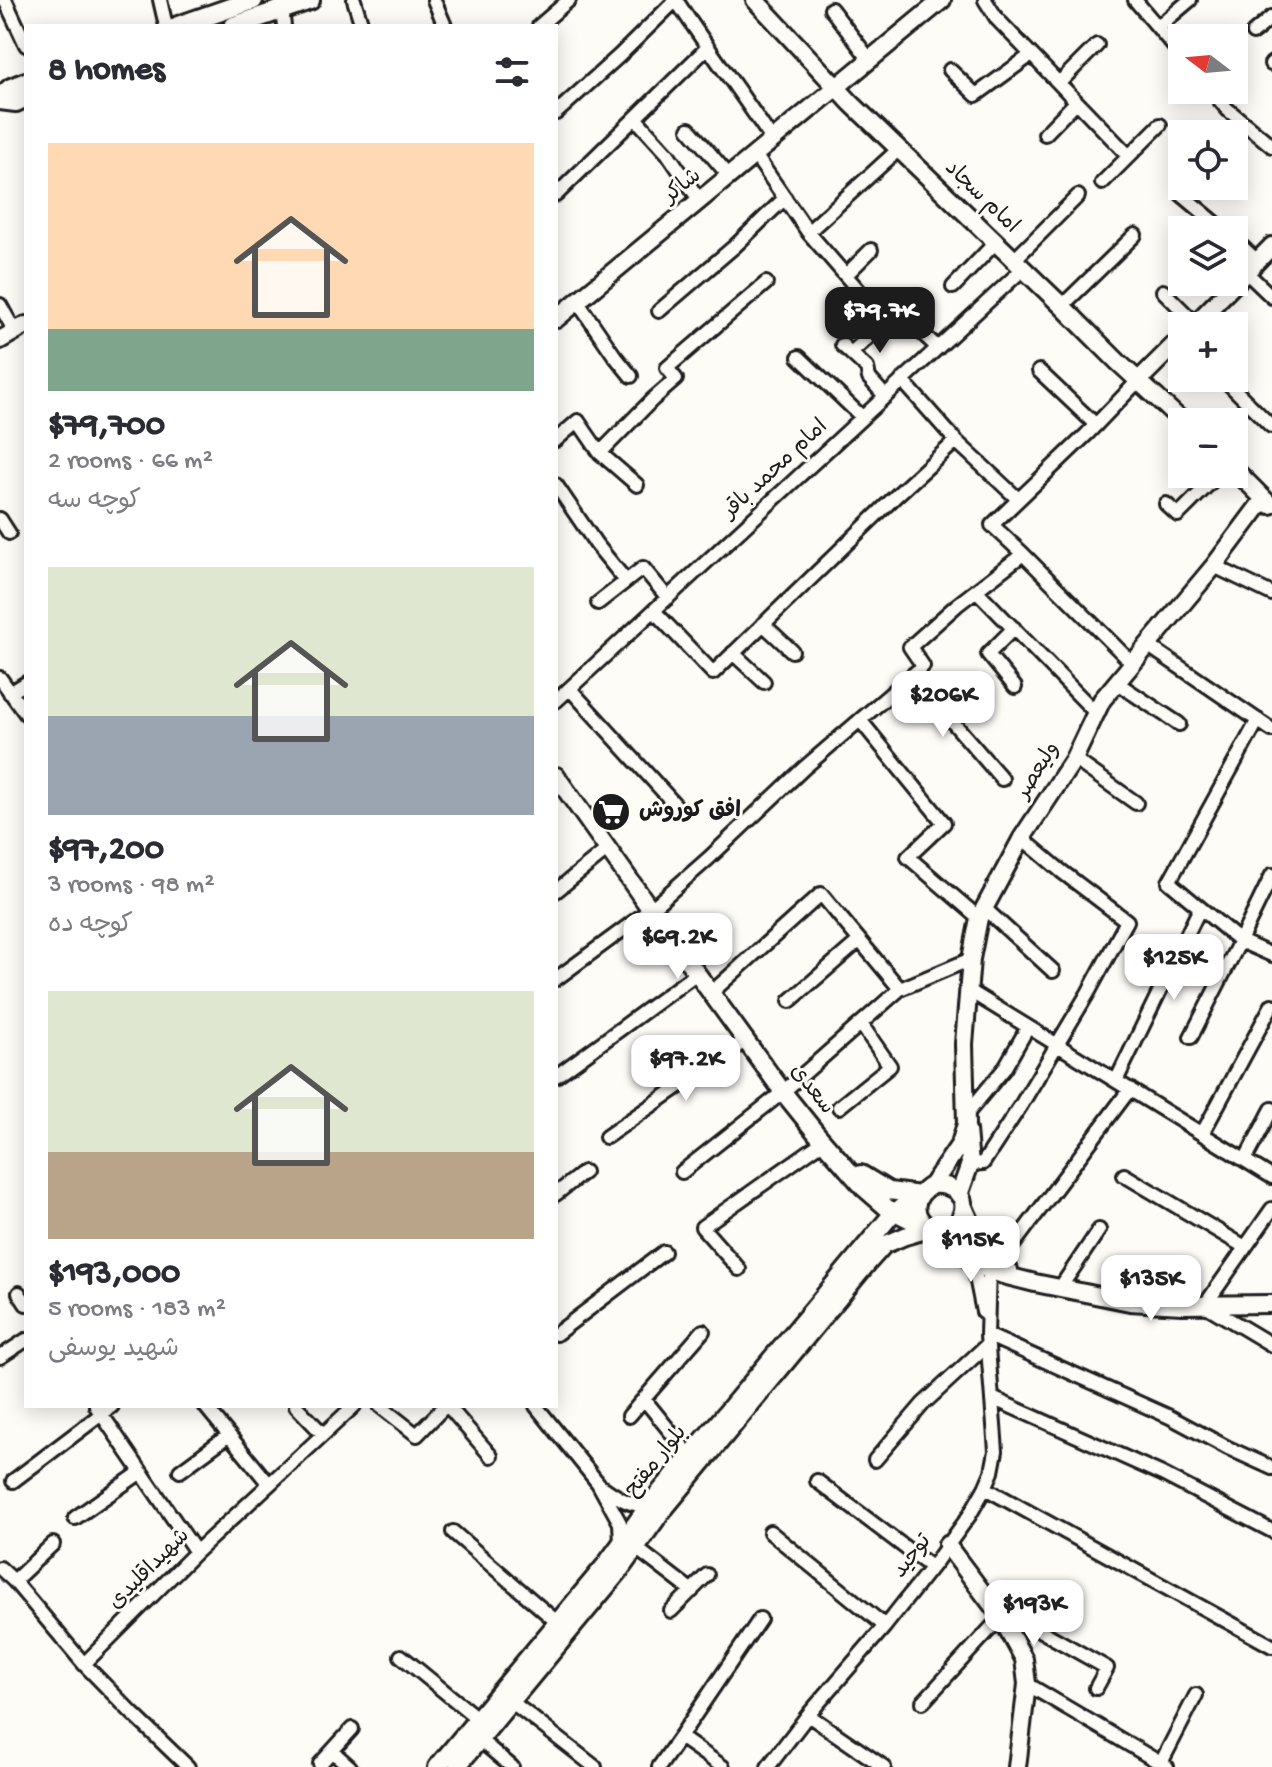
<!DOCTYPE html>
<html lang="en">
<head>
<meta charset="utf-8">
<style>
	:root { --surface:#fff; --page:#f7f7f7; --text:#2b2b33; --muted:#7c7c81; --accent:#1c1c1c }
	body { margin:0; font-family:"Gochi Hand","Playpen Sans Arabic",sans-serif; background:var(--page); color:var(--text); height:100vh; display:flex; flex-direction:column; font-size:30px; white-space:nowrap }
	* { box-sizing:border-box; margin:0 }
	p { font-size:26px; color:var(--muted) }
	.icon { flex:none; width:44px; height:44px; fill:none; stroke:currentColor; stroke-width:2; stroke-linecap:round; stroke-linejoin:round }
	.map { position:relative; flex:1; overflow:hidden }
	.details { position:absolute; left:24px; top:24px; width:534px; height:1384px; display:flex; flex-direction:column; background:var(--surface); border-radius:0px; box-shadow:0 4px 20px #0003 }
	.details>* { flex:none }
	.needle { width:52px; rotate:286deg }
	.tools { position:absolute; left:1168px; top:24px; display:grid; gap:16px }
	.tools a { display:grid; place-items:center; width:80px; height:80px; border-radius:0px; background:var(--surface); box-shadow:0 4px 20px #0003; font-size:40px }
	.price { position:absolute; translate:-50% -68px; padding:0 18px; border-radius:16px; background:#fff; color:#222; font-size:26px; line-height:52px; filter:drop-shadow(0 2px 4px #0008) }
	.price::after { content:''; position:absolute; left:50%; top:48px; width:24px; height:18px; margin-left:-12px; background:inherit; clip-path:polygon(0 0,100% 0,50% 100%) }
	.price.on { background:var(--accent); color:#fff }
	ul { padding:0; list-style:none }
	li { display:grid; align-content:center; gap:16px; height:424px; padding:0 24px }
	li span { display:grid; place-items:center; height:248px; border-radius:0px; color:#555 }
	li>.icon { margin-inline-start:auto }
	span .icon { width:144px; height:144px; fill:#fffc; stroke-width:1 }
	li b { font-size:34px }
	h2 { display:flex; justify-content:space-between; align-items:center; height:96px; padding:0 24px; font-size:34px }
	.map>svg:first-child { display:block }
</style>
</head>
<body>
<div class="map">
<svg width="1272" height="1767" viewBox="0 0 1272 1767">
	<rect width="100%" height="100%" fill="#fdfcf7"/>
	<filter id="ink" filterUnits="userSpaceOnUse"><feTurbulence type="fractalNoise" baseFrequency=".0125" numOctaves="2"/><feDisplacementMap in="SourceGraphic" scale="16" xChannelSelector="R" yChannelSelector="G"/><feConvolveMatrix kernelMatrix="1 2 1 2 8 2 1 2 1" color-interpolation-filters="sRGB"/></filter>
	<g filter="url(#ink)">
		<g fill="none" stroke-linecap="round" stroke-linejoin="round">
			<defs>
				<path id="minor" d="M 5,0 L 26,45
					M 160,0 L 166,26
					M 354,0 L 362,26
					M 434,0 L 445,26
					M 985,0 L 997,19 L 1128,155
					M 1135,0 L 1182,56
					M 831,9 L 870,60
					M 282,10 L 284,26
					M 539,26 L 569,0
					M 1158,27 L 1190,0
					M 1253,33 L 1272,17
					M 1217,38 L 1218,37
					M 1271,64 L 1272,63
					M 950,70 L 976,95 L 1031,55
					M 1059,83 L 1097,45
					M 1211,90 L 1227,109 L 1272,146
					M 556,113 L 619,56 L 676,0 C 707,48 741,93 773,141
					M 636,119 L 668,154 L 700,201
					M 689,129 L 730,177
					M 1045,134 L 1076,102
					M 755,155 L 808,232 L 860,292
					M 1102,183 L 1160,125
					M 1181,194 L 1224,230
					M 556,195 L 707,48
					M 808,232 L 899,149
					M 1234,239 L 1257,261
					M 1014,260 L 1078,196
					M 1246,272 L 1272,297
					M 846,275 L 871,250
					M 953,287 L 995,243
					M 1163,291 L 1195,323
					M 577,301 L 614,355 L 631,376
					M 0,305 L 15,332
					M 1062,306 L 1135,235
					M 659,311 L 735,246 L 785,198
					M 905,317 L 938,348
					M 842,345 L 867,368 L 869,378 L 885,396
					M 851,353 L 871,335
					M 799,357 L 862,417
					M 1039,371 L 1096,425
					M 1223,378 L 1271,426
					M 902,380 L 956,441 L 1018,499
					M 556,440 L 578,421 L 600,453 L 637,485
					M 600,453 L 652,400 L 676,379 L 667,368 L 766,283
					M 556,485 L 596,544 L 626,581
					M 1166,504 L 1178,515 L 1219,474
					M 0,519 L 9,533
					M 1023,554 L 1133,664
					M 1214,566 L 1272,594
					M 976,590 L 1095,712
					M 598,603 L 643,568 L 668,598
					M 654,611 L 713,673 L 898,494 L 956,441
					M 763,624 L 792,651
					M 1014,628 L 988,654 L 1015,687
					M 1149,646 L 1272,730
					M 733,653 L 764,682
					M 912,675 L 1002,779
					M 0,678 L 26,714
					M 1117,683 L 1179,724
					M 570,689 L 679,809
					M 10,693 L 26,683
					M 556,701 L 1023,269
					M 860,720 L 944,823 L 908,857 L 979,918
					M 1074,759 L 1136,803
					M 1272,875 L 1240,941 L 1272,955
					M 556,891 L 608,849
					M 984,908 L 1053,971
					M 556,979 L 651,909 L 709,858 L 804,768 L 923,666 L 910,647 L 957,605 L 1023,554 L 992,525 L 1087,434 L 1138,381
					M 968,990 L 1272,1177
					M 711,993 L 821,894 L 900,989 L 971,959
					M 790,1001 L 859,941
					M 1191,1037 L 1240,941 L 1169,882 L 1258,720
					M 556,1076 L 697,973
					M 1116,1081 L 1200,908
					M 839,1107 L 890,1066 L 861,1024
					M 965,1116 L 1004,1069 L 1028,1027
					M 1202,1134 L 1272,1005
					M 606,1137 L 746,1040
					M 1245,1160 L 1272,1109
					M 970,1164 L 983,1163 L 1021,1105 L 1088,993 L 1127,921 L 1061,871 L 1022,838
					M 682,1172 L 783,1092 L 900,989
					M 1124,1175 L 1245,1247
					M 556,1194 L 584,1172
					M 1272,1209 L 1205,1305 L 1272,1345
					M 973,1262 L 983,1312
					M 999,1264 L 1130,1089
					M 739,1269 L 702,1227 L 824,1141
					M 1060,1288 L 1099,1230
					M 19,1293 L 26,1304
					M 556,1334 L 664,1252
					M 987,1335 L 1170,1417 L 1228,1448 L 1272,1468
					M 0,1357 L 26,1340
					M 992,1398 L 1162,1474 L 1272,1531
					M 644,1399 L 690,1456
					M 96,1406 L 196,1552
					M 205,1406 L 269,1484
					M 296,1406 L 323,1434
					M 380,1406 L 417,1435 L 445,1406
					M 448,1406 L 491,1456
					M 536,1406 L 598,1483 L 620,1523 L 621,1543
					M 629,1416 L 703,1331
					M 875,1460 L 923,1404 L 988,1344
					M 180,1471 L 229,1435
					M 13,1481 L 112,1406
					M 817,1481 L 931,1567
					M 604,1488 C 619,1498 631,1507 649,1505
					M 985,1488 L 1272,1646
					M 75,1518 L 141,1472
					M 453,1532 L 558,1623
					M 770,1532 L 885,1626
					M 636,1548 L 692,1591
					M 0,1568 L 14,1581 L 84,1664
					M 14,1581 L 53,1544
					M 993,1604 L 1107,1668 L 1096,1688
					M 671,1611 L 707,1575
					M 401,1656 L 478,1719
					M 1027,1684 L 1167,1767
					M 512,1702 L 595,1767
					M 923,1702 L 1001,1617
					M 808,1715 L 884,1767
					M 480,1740 L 512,1767
					M 332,1751 L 350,1767
					M 1161,1763 L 1196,1695
					M 320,1764 L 352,1729
					M 188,1767 L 132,1713 L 84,1664 L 196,1552 L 354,1406
					M 659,1767 L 680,1737
					M 723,1767 L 680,1737 L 760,1619
					M 768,1767 L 808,1715 L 885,1626 L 935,1563 L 969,1516 L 985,1488 L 992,1472 L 996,1451 L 987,1335 L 989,1269"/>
				<path id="tertiary" d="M 755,0 L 851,103 L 1062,306 L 1118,362 L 1183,422
					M 556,319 L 942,0
					M 1193,326 L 1272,246
					M 0,340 L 26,325
					M 1138,381 L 1182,337
					M 1234,469 L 1270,505
					M 556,776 L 666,931 L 783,1092 L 816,1133 L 864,1188 L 887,1208 L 927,1228
					M 861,1174 L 889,1191 L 920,1195
					M 932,1185 C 949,1183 969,1194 962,1214 C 947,1256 889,1210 932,1185 L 960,1144 L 966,1124 L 964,1044 L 971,959 L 979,918 L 1022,838 L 1074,759 L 1102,700 L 1214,566 L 1264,499
					M 959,1195 L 970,1164 L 967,1130
					M 964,1207 C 975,1232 984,1257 1009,1270
					M 937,1231 L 956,1250 L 979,1266 L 1003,1275 L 1035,1283 L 1130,1302 L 1182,1305 L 1272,1304
					M 947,1545 L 1001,1617 L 1024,1659 L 1027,1684 L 1017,1767
					M 437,1767 L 606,1564 L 649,1505 L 690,1456 L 893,1213 L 920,1195
					M 457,1767 L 617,1574 L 660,1514 L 867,1264 L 884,1245 L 905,1236 L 929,1229"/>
				<path id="secondary" d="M 178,26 L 253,0
					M 234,26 L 310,0
					M 0,98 L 11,88 L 26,82
					M 0,100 L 16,102 L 26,97"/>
			</defs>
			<use href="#minor" stroke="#1c1c1c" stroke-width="18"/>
			<use href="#tertiary" stroke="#1c1c1c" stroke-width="22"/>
			<use href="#secondary" stroke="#1c1c1c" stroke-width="24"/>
			<use href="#minor" stroke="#fdfcf7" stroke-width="12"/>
			<use href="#tertiary" stroke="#fdfcf7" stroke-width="16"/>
			<use href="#secondary" stroke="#fdfcf7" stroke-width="18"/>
		</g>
	</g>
	<defs>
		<symbol id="supermarket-disc" viewBox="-11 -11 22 22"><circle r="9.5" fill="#1c1c1c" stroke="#fdfcf7"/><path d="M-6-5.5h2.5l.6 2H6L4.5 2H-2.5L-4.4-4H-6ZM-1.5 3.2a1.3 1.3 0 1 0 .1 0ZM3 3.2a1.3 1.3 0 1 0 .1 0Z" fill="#fff"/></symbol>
	</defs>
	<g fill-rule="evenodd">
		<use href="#supermarket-disc" x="589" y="790" width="44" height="44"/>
	</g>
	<g text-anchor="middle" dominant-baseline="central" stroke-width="6" stroke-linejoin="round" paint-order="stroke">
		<g font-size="22" fill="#1c1c1c" stroke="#fdfcf7">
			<text transform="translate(683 187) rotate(-39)">شاکر</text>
			<text transform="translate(981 198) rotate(44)">امام سجاد</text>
			<text transform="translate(776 470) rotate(-43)">امام محمد باقر</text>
			<text transform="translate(1039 771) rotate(-58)">ولیعصر</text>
			<text transform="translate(811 1090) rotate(52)">سعدی</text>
			<text transform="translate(657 1462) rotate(-51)">بلوار مفتح</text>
			<text transform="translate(913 1557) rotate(-52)">توحید</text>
			<text transform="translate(150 1570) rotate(-45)">شهیداقلیدی</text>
		</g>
		<g font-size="22" font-weight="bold" fill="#1c1c1c" stroke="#fdfcf7" text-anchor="start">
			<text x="639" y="812">افق کوروش</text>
		</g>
	</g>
</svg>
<div class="tools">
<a><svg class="needle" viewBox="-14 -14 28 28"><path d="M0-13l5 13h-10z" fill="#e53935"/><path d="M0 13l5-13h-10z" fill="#7c7c81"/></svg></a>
<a><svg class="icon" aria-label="locate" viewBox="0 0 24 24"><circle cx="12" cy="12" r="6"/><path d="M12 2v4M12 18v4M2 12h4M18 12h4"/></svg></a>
<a><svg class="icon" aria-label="layers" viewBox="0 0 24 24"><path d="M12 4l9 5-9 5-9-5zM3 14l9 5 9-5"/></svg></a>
<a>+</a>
<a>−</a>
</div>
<b class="price on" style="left:880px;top:355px">$79.7K</b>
<b class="price" style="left:943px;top:739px">$206K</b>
<b class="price" style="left:678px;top:981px">$69.2K</b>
<b class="price" style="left:1174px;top:1002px">$125K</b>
<b class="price" style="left:686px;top:1103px">$97.2K</b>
<b class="price" style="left:971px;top:1284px">$115K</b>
<b class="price" style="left:1151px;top:1323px">$135K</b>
<b class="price" style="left:1034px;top:1648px">$193K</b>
<section class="details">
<h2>8 homes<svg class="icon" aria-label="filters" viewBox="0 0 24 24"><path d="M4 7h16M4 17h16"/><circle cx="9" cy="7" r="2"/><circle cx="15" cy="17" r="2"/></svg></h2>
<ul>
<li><span style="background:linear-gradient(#ffd9b3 75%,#7fa58c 0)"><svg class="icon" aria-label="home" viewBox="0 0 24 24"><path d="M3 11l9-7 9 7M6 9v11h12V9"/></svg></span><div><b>$79,700</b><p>2 rooms · 66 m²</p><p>کوچه سه</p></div></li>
<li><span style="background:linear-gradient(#dfe7d0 60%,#9aa5b1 0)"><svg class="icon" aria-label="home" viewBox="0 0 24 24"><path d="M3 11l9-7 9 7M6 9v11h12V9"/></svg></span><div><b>$97,200</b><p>3 rooms · 98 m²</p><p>کوچه ده</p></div></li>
<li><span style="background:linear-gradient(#dfe7d0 65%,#b9a48a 0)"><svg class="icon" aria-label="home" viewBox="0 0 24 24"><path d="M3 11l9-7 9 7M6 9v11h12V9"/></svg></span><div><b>$193,000</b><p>5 rooms · 183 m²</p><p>شهید یوسفی</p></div></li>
</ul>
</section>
</div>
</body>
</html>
